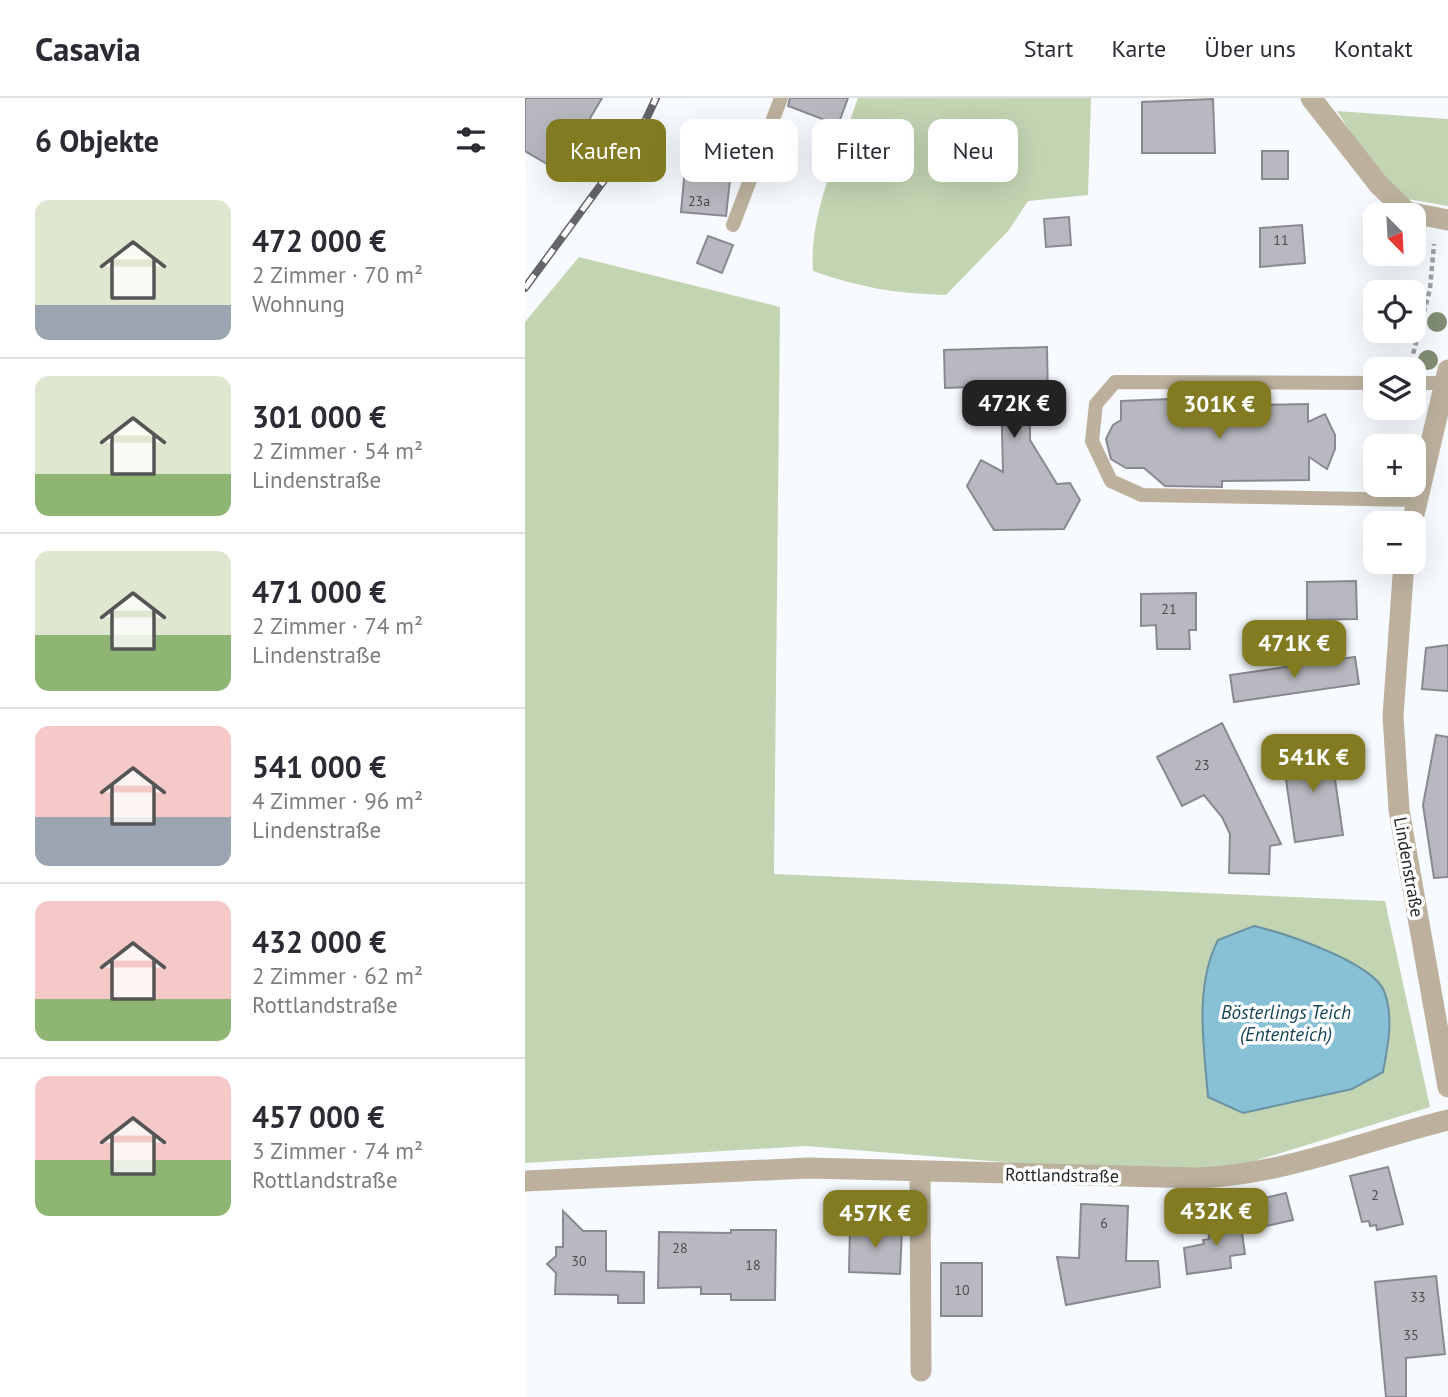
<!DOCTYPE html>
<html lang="de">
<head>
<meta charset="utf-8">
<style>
	:root { --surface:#fff; --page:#f7f7f7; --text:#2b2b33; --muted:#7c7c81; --line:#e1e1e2; --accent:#827b21 }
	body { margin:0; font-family:"PT Sans",sans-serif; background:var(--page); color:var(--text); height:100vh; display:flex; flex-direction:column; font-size:26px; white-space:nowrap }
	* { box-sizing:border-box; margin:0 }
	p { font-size:23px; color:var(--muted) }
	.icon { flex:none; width:38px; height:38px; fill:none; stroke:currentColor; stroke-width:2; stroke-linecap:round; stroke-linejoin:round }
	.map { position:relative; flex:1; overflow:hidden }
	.sheet { display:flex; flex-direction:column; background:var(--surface); width:525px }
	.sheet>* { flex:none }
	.hud { position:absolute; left:21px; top:21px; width:665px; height:63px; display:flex; gap:14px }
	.needle { width:46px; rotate:156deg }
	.controls { position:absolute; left:838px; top:105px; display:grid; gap:14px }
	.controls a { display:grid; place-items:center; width:63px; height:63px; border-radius:14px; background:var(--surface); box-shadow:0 7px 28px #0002; font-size:35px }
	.price { position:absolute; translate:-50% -60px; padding:0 16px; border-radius:14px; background:var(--accent); color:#fff; font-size:23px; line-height:46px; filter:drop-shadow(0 2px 4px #0008) }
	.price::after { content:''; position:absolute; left:50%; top:42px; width:21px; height:16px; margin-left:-10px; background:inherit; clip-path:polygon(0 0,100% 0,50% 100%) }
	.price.selected { background:#222; color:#fff }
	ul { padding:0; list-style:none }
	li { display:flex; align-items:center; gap:21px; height:175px; padding:0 35px }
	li+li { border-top:2px solid var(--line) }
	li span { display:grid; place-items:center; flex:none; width:196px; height:140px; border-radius:14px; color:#555 }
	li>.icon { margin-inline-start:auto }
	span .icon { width:84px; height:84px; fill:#fffc; stroke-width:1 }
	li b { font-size:30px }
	h2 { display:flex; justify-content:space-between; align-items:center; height:84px; padding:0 35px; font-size:30px }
	.tag { padding:0 24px; border-radius:14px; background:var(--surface); box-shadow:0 7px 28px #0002; font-size:24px; line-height:63px }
	.tag.selected { background:var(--accent); color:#fff }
	header { display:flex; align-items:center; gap:42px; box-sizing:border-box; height:98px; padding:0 35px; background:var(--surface); border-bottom:2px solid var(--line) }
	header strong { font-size:33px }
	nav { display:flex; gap:38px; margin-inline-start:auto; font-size:24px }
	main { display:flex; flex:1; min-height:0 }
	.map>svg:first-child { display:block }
</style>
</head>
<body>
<header>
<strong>Casavia</strong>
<nav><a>Start</a><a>Karte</a><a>Über uns</a><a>Kontakt</a></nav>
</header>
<main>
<section class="sheet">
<h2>6 Objekte<svg class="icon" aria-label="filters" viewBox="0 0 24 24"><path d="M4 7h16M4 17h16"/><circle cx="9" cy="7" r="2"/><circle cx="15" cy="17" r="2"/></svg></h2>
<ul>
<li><span style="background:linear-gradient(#dfe7d0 75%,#9aa5b1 0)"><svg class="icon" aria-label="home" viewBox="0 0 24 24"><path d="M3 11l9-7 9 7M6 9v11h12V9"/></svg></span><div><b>472 000 €</b><p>2 Zimmer · 70 m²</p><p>Wohnung</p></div></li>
<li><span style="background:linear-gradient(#dfe7d0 70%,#8fb573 0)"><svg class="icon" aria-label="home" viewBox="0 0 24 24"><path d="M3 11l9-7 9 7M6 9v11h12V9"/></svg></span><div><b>301 000 €</b><p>2 Zimmer · 54 m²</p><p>Lindenstraße</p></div></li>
<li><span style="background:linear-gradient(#dfe7d0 60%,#8fb573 0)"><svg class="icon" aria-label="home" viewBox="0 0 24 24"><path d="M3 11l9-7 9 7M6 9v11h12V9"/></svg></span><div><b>471 000 €</b><p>2 Zimmer · 74 m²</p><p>Lindenstraße</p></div></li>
<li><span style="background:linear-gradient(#f6c9c9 65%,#9aa5b1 0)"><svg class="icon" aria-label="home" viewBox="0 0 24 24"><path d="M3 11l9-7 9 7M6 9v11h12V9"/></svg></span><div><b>541 000 €</b><p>4 Zimmer · 96 m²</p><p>Lindenstraße</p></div></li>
<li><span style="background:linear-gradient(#f6c9c9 70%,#8fb573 0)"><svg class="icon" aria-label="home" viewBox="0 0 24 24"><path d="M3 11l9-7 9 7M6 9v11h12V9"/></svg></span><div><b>432 000 €</b><p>2 Zimmer · 62 m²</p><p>Rottlandstraße</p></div></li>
<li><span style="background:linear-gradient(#f6c9c9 60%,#8fb573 0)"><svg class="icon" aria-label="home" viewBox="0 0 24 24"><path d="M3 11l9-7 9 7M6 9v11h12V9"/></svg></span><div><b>457 000 €</b><p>3 Zimmer · 74 m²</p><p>Rottlandstraße</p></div></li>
</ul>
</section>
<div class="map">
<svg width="923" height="1299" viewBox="0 0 923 1299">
	<rect width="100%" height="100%" fill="#f7fafe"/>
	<path fill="#c2d4b2" d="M 333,0 L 566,0 L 563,97 L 503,103 L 484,132 L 421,197 C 373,196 332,189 288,173 C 284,114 314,55 333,0 Z
		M 812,13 L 923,21 L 923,108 L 877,100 L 861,90 Z
		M 54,159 L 255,209 L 249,776 L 860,803 L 905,1009 L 674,1080 L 281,1048 L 0,1065 L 0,224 Z"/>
	<path fill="#88c0d5" stroke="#6b92a2" stroke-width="2" d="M 729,828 C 759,835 847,864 859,893 C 869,918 863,948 858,974 L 827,991 L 718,1015 L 683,999 C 679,948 669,889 693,842 Z"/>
	<path fill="#b8b8c0" stroke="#898991" stroke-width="2" d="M 0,0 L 77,0 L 34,73 L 0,53 Z
		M 265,0 L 323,0 L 313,27 L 263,8 Z
		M 688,1 L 690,55 L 617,55 L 617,4 Z
		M 737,53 L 763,53 L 763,81 L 737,81 Z
		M 161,59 L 207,64 L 201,118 L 156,114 Z
		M 544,119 L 546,147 L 521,149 L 519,121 Z
		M 777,127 L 780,165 L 735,169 L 735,130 Z
		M 183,138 L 208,147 L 197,175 L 172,165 Z
		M 522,249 L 523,304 L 505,305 L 505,342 L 532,386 L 545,385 L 555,402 L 539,431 L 469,432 L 442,388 L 456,362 L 478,374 L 476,288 L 420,290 L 419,252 Z
		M 695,299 L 696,308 L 783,306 L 783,324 L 800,316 L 810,337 L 810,351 L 802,371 L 784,359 L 784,382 L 697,383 L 697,389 L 640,388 L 619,370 L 601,370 L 586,361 L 581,341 L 588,327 L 596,322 L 596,303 Z
		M 831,483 L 832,521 L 782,522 L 782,484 Z
		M 671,495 L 671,532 L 664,532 L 665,551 L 632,551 L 631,527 L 616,528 L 616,496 Z
		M 923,547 L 923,593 L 897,591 L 901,550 Z
		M 830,559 L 834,586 L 709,604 L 705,577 Z
		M 697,625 L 756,746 L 745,748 L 744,776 L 704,775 L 705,736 L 697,719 L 679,697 L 657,708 L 632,659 Z
		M 911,637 L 923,639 L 923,779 L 909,780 L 898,707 Z
		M 805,647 L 818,737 L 770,744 L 757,654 Z
		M 863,1069 L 878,1126 L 852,1132 L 851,1127 L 845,1128 L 844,1123 L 837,1124 L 825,1078 Z
		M 761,1095 L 768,1122 L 737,1129 L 731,1102 Z
		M 556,1106 L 603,1108 L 601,1163 L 633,1163 L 635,1189 L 541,1207 L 532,1159 L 554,1160 Z
		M 38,1113 L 58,1133 L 81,1133 L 81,1173 L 119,1174 L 119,1205 L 93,1205 L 93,1197 L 30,1196 L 31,1175 L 22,1166 L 31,1158 L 31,1149 L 38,1149 Z
		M 715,1121 L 720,1156 L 705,1158 L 706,1170 L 662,1176 L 659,1150 L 679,1146 L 678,1142 L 684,1141 L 683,1126 Z
		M 325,1129 L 377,1130 L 375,1176 L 324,1174 Z
		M 206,1132 L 251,1132 L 250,1202 L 206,1202 L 206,1196 L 176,1196 L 176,1189 L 133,1190 L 134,1134 L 206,1135 Z
		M 416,1165 L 457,1165 L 457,1218 L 416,1218 Z
		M 911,1178 L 920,1256 L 881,1260 L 881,1299 L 861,1299 L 850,1184 Z"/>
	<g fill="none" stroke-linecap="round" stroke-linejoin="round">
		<path stroke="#9ea1a4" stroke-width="4.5" stroke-dasharray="5 3.5" stroke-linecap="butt" d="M 886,264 L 905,191 L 909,146"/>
		<path stroke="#bdb19e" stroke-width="14" d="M 208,127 L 256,0
			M 850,285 L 590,284 L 571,306 L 567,343 L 586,383 L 617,397 L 892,402
			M 889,285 L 919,285"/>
		<path stroke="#bdb19e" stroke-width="21" d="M 786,0 L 854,87 L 882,114 L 923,122
			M 887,425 L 923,272
			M 879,464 L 868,618 L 874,712 L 923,989
			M 395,1075 L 396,1273
			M 0,1083 L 284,1070 L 674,1080 C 760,1076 839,1043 923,1022"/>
		<defs>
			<path id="rail" d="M 0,190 L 116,32 L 131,0"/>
		</defs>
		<use href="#rail" stroke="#646569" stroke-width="8"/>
		<use href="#rail" stroke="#fff" stroke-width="5" stroke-dasharray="16" stroke-linecap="butt"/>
	</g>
	<g fill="#818e74">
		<circle cx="912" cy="224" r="10"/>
		<circle cx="903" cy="262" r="10"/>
	</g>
	<g text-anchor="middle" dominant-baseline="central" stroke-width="7" stroke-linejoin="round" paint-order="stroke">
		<g font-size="14" fill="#4b4c50">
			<text x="174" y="103">23a</text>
			<text x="756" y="142">11</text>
			<text x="644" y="511">21</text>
			<text x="677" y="667">23</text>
			<text x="850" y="1097">2</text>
			<text x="579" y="1125">6</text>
			<text x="155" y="1150">28</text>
			<text x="54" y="1163">30</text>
			<text x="228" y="1167">18</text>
			<text x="437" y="1192">10</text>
			<text x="893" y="1199">33</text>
			<text x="886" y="1237">35</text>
		</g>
		<g font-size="18" fill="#27282b" stroke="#fff">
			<text transform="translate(884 769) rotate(80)">Lindenstraße</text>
			<text transform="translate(537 1077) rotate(1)">Rottlandstraße</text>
		</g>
		<g font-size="19" font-style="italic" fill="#154454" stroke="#fff">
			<text x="761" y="914">Bösterlings Teich<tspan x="761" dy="22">(Ententeich)</tspan></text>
		</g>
	</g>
</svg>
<div class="controls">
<a><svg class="needle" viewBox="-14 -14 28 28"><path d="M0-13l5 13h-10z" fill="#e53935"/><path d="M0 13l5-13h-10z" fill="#7c7c81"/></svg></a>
<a><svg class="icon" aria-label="locate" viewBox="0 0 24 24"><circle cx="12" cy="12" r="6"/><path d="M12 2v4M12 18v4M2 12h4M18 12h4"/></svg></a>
<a><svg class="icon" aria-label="layers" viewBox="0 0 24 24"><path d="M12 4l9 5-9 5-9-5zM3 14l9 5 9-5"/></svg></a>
<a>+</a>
<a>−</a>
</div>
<b class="price selected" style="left:489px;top:342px">472K €</b>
<b class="price" style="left:694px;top:343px">301K €</b>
<b class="price" style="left:769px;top:582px">471K €</b>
<b class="price" style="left:788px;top:696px">541K €</b>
<b class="price" style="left:691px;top:1150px">432K €</b>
<b class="price" style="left:350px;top:1152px">457K €</b>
<div class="hud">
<a class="tag selected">Kaufen</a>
<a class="tag">Mieten</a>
<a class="tag">Filter</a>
<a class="tag">Neu</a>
</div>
</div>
</main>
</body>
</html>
